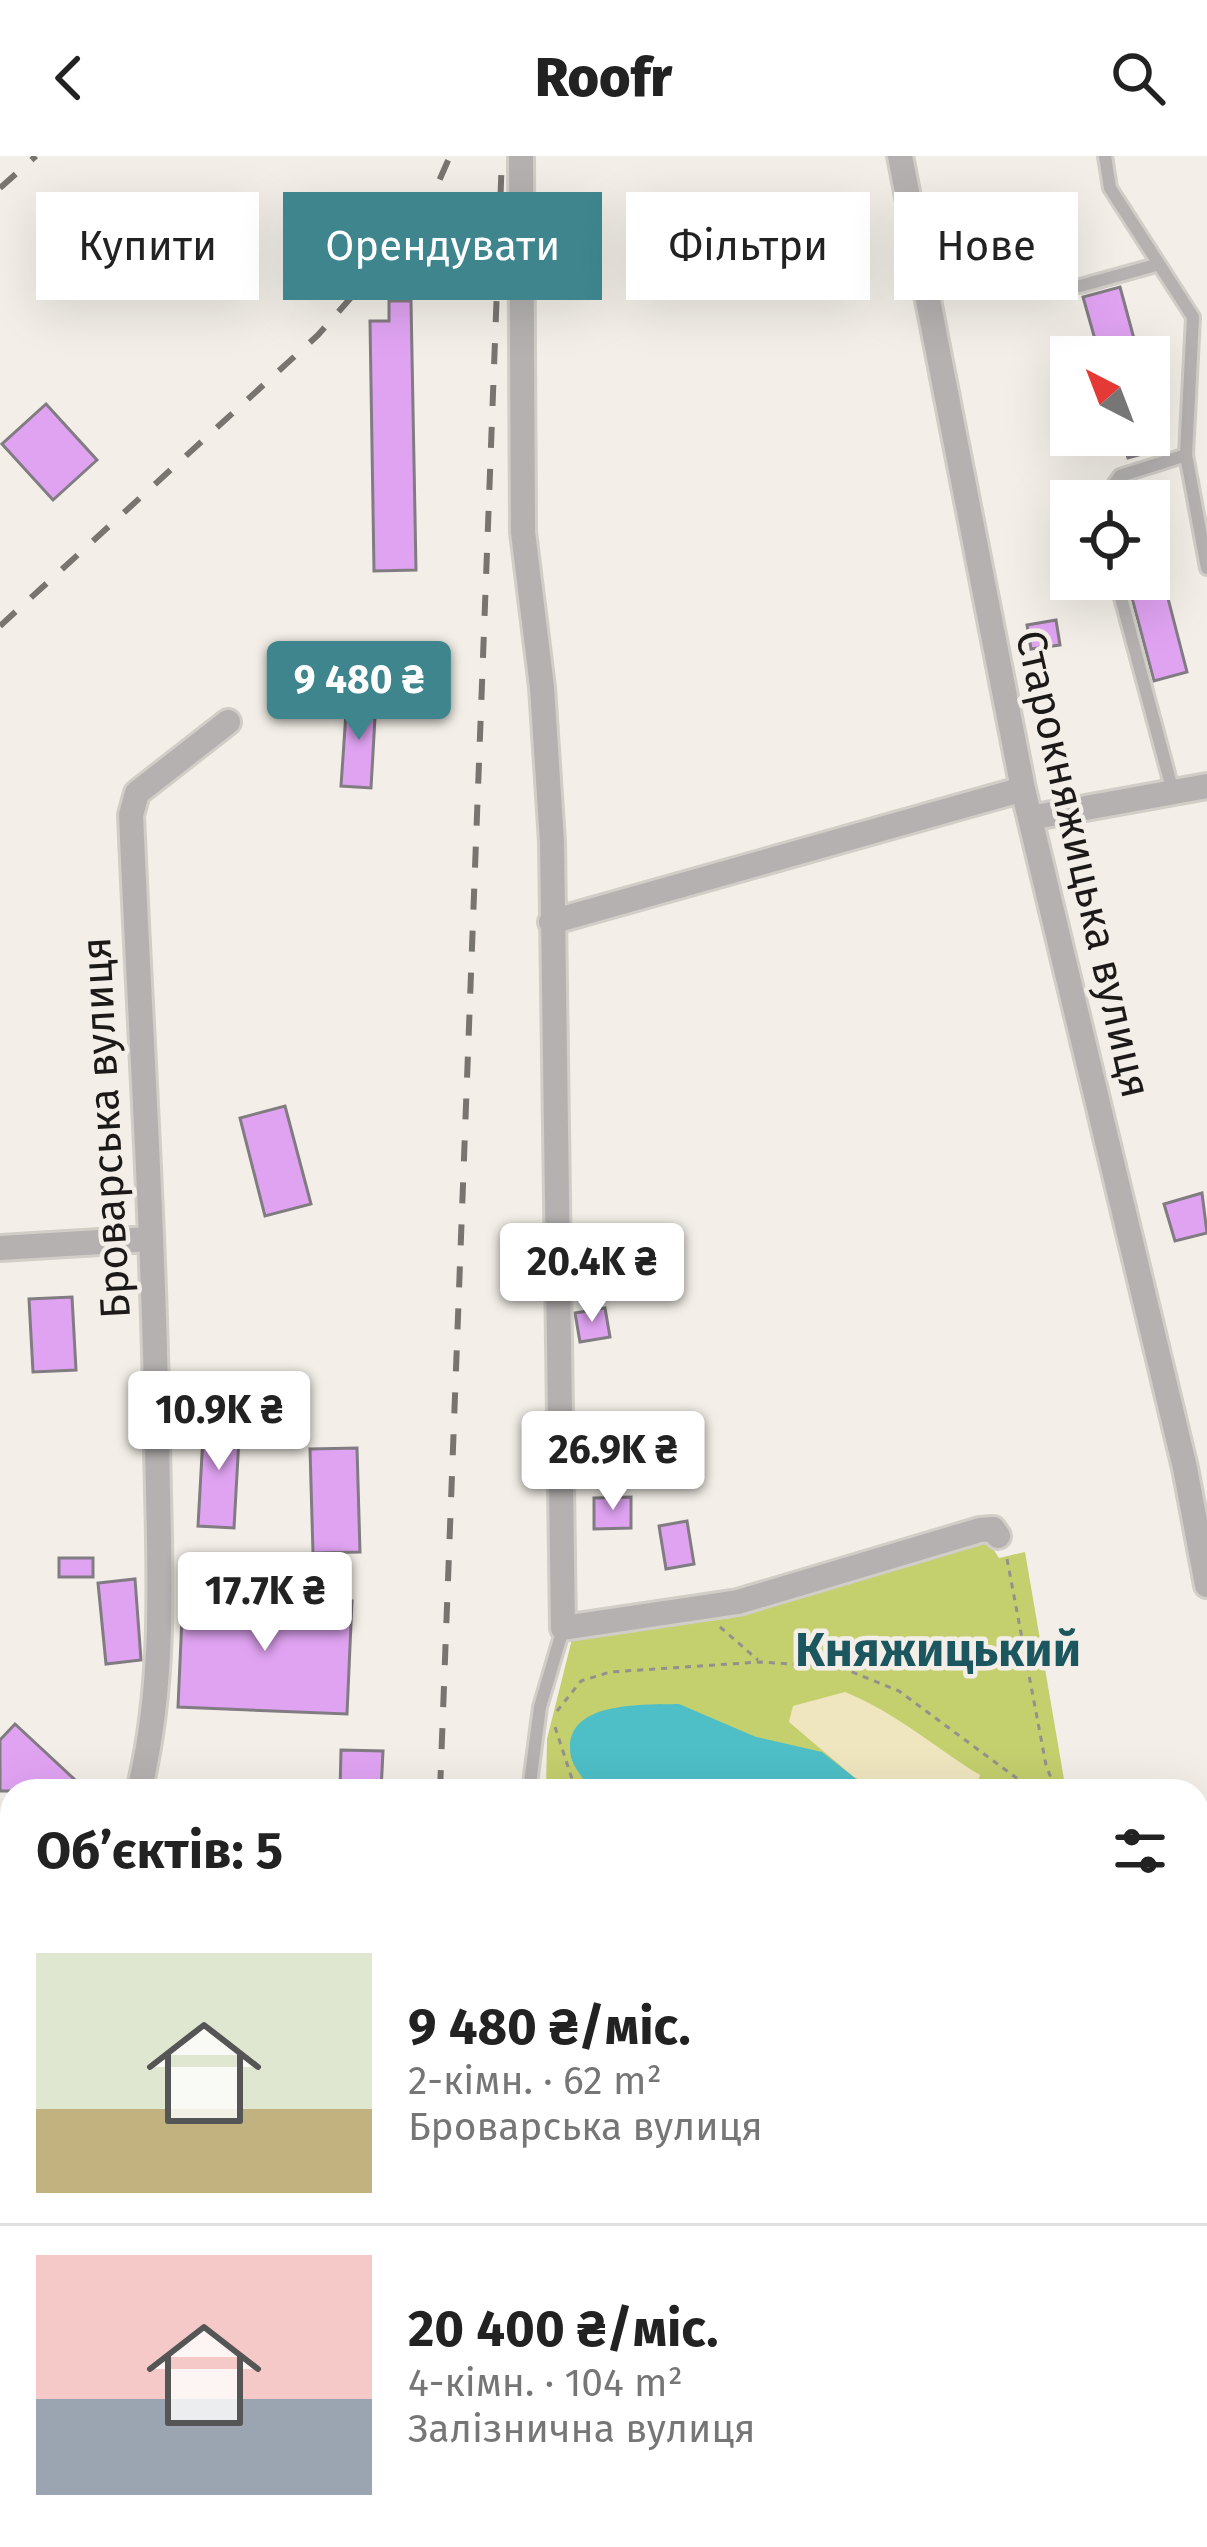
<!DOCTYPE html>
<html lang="uk">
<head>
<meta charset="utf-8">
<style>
	:root { --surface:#fff; --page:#f2f2f2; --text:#222; --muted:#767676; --line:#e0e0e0; --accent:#3e858e }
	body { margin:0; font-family:"Fira Sans",sans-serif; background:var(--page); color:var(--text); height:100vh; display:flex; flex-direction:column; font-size:45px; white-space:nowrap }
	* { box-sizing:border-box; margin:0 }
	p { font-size:39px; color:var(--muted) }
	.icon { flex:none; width:66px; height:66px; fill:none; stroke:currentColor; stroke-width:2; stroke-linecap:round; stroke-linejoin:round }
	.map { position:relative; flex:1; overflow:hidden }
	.side { position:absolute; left:0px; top:1623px; width:1209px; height:768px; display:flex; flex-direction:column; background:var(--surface); border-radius:36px 36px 0 0; box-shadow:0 12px 48px #0002 }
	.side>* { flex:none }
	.top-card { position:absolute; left:36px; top:36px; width:1137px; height:108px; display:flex; gap:24px }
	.needle { width:78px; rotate:318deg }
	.fabs { position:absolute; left:1050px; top:180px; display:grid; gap:24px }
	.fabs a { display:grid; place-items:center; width:120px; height:120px; border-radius:0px; background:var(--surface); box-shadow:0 12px 48px #0002; font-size:60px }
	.price { position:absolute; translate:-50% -102px; padding:0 27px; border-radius:12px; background:#fff; color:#222; font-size:39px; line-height:78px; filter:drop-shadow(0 3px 6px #0008) }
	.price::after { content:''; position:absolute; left:50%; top:72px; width:36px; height:27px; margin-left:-18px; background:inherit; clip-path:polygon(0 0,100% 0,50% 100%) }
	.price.on { background:var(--accent); color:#fff }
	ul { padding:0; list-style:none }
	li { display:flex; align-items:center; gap:36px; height:300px; padding:0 36px }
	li+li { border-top:3px solid var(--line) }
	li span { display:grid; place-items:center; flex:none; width:336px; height:240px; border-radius:0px; color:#555 }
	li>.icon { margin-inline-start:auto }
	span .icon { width:144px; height:144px; fill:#fffc; stroke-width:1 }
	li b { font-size:51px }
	h2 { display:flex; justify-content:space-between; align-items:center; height:144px; padding:0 36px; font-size:51px }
	.tag { padding:0 42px; border-radius:0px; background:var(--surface); box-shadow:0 12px 48px #0002; font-size:42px; line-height:108px }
	.tag.on { background:var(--accent); color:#fff }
	header { display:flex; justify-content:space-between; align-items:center; height:156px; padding:0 36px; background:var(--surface); font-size:54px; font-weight:800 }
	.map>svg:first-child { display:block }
</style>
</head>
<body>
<header><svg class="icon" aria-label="back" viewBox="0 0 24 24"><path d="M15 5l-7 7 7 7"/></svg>Roofr<svg class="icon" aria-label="search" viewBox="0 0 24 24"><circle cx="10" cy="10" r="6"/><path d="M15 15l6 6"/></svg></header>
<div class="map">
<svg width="1207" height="2391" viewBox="0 0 1207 2391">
	<rect width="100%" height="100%" fill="#f3efe8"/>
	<path fill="#c4cf6e" d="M 988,1385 L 999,1402 L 1025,1396 L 1066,1635 L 546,1635 L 547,1583 L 572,1483 L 731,1462 Z"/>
	<path fill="#efe6c0" d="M 845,1536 C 895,1556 934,1591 980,1619 L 976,1635 L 888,1635 L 855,1622 L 789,1566 L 793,1550 Z"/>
	<path fill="#4ebfc7" d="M 679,1548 L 756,1581 L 822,1596 L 855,1622 L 888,1635 L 590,1635 C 585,1623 574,1613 571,1601 C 560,1544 643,1549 679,1548 Z"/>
	<path fill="#e0a3f2" stroke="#807c81" stroke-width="3" d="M 1120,131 L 1139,201 L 1100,201 L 1083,141 Z
		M 389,145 L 411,145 L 416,414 L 374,415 L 370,165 L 389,165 Z
		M 46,248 L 97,304 L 53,344 L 2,288 Z
		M 1121,279 L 1161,279 L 1164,292 L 1128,302 Z
		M 1155,392 L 1187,516 L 1154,525 L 1127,423 L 1149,423 L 1149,393 Z
		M 1056,464 L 1060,489 L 1031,493 L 1027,469 Z
		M 347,542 L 376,544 L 371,632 L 341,630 Z
		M 285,950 L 311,1048 L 265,1060 L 240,962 Z
		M 1202,1037 L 1207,1077 L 1175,1085 L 1164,1048 Z
		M 72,1141 L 76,1214 L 33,1216 L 29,1143 Z
		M 605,1152 L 610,1181 L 580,1186 L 575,1157 Z
		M 204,1263 L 240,1264 L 234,1372 L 198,1370 Z
		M 357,1292 L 360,1396 L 313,1397 L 310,1293 Z
		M 631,1341 L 631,1372 L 594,1373 L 594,1342 Z
		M 687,1365 L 694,1408 L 666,1413 L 659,1370 Z
		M 59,1402 L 93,1402 L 93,1421 L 59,1421 Z
		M 135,1423 L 141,1504 L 106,1508 L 98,1427 Z
		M 183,1439 L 352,1445 L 347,1558 L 178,1551 Z
		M 15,1568 L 87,1635 L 0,1635 L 0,1584 Z
		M 341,1594 L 383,1595 L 381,1635 L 340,1635 Z"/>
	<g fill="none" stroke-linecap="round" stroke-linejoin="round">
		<defs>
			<path id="lane" d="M 1105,0 L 1110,32 L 1193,161 L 1186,299 L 1207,412
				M 1080,130 L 1156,109
				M 1102,345 L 1120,320 L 1186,299
				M 1116,423 L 1173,636
				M 529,1635 L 540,1551 L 563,1473
				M 0,2236 L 12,2235"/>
			<path id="street" d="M 521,0 L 523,376 L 542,531 L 552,686 L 563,1472 L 738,1446 L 980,1374 L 993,1373 L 998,1380
				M 900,0 L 1023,633 L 1185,1312 L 1207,1429
				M 1030,662 L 1207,630
				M 551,766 L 1023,633
				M 0,1092 L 150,1083
				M 139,1635 C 167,1521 159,1406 157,1289 C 154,1079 140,869 131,659 L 137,637 L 228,566
				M 1197,1951 L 1207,1946
				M 0,2036 L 12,2008
				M 1197,2335 L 1207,2340
				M 942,2379 L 943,2391
				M 1195,2379 L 1198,2391"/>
		</defs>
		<use href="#lane" stroke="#d1cdc7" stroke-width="18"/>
		<use href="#street" stroke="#d1cdc7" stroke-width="30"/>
		<path stroke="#94918c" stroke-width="3" stroke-dasharray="6 6" stroke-linecap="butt" d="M 1007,1403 L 1046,1609 L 1056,1635
			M 720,1471 L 758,1504
			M 557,1555 L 581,1525 L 610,1516 L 760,1506 L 840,1511 L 899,1535 L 1034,1635
			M 555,1571 L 576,1635"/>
		<use href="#lane" stroke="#b5b1b1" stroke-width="12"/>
		<use href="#street" stroke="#b5b1b1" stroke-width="24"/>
		<path stroke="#787571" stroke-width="6" stroke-dasharray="21 21" stroke-linecap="butt" d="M 0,32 L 36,0
			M 0,470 L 318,179 L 424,59 L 450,0
			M 440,1635 L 502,0
			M 412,2391 L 413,2379"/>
	</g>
	<g text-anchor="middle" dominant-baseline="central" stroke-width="9" stroke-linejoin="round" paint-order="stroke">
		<g font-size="42" fill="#1c1a18" stroke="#f3efe8">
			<text transform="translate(1083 708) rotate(77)">Старокняжицька вулиця</text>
			<text transform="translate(106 972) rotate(-93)">Броварська вулиця</text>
		</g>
		<g font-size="48" font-weight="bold" fill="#1c565e" stroke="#f3efe8">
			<text x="938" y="1494">Княжицький</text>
		</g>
	</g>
</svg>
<div class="fabs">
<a><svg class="needle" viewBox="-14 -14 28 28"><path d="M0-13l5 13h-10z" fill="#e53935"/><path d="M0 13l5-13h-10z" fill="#767676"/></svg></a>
<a><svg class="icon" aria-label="locate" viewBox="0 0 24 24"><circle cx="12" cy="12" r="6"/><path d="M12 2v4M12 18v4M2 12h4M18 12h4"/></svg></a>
</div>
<b class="price on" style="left:359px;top:587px">9 480 ₴</b>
<b class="price" style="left:592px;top:1169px">20.4K ₴</b>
<b class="price" style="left:219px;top:1317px">10.9K ₴</b>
<b class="price" style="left:613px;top:1357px">26.9K ₴</b>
<b class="price" style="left:265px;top:1498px">17.7K ₴</b>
<div class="top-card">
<a class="tag">Купити</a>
<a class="tag on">Орендувати</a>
<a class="tag">Фільтри</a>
<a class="tag">Нове</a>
</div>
<section class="side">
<h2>Об’єктів: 5<svg class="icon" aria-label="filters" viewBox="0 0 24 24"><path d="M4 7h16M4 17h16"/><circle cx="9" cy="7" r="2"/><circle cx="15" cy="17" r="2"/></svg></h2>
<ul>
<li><span style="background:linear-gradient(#dfe7d0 65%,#c2b280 0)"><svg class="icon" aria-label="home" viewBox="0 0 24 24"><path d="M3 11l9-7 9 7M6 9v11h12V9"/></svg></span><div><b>9 480 ₴/міс.</b><p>2-кімн. · 62 m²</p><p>Броварська вулиця</p></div></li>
<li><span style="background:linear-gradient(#f6c9c9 60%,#9aa5b1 0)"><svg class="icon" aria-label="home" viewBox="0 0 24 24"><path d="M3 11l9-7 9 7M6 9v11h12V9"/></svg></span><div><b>20 400 ₴/міс.</b><p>4-кімн. · 104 m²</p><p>Залізнична вулиця</p></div></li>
</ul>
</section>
</div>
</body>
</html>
